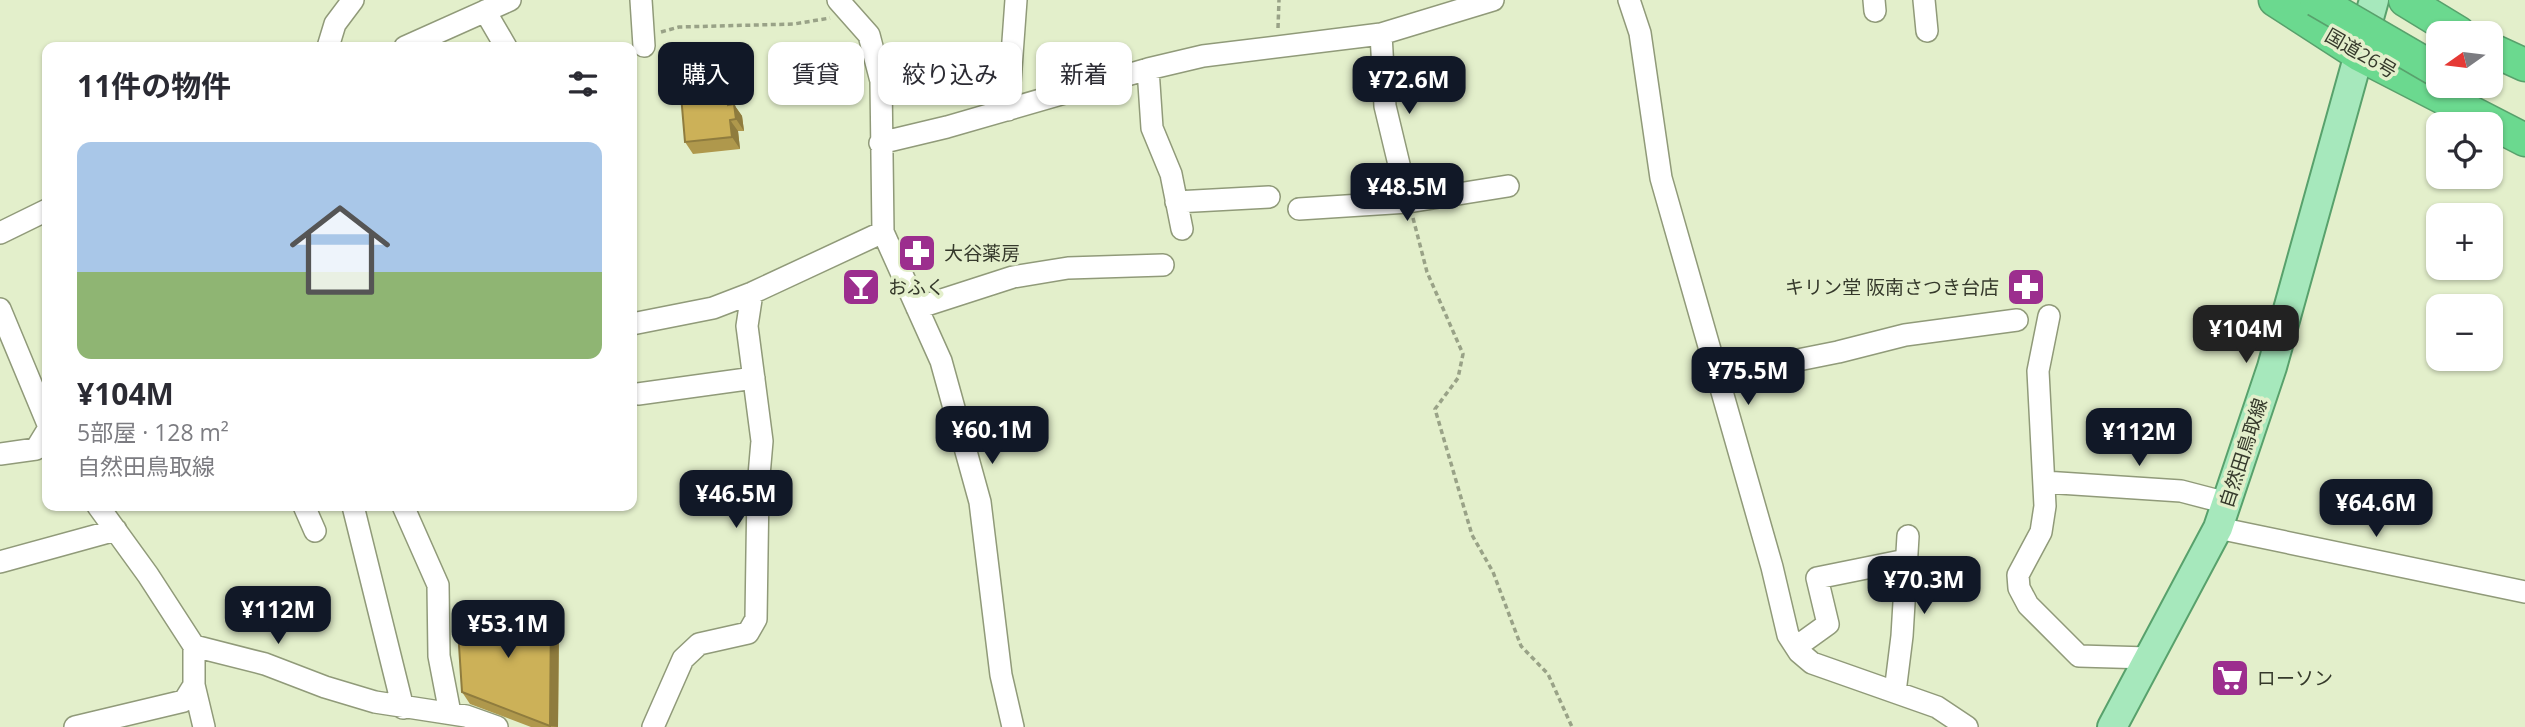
<!DOCTYPE html>
<html lang="ja">
<head>
<meta charset="utf-8">
<style>
	:root { --surface:#fff; --page:#f2f2f3; --text:#2b2b33; --muted:#7c7c81; --line:#e1e1e2; --accent:#111827 }
	body { margin:0; font-family:"Open Sans","Noto Sans JP",sans-serif; background:var(--page); color:var(--text); height:100vh; display:flex; flex-direction:column; font-size:26px; white-space:nowrap }
	* { box-sizing:border-box; margin:0 }
	p { font-size:23px; color:var(--muted) }
	.icon { flex:none; width:38px; height:38px; fill:none; stroke:currentColor; stroke-width:2; stroke-linecap:round; stroke-linejoin:round }
	.map { position:relative; flex:1; overflow:hidden }
	.drawer { position:absolute; left:42px; top:42px; width:595px; height:469px; display:flex; flex-direction:column; background:var(--surface); border-radius:14px; box-shadow:0 2px 5px #0004 }
	.drawer>* { flex:none }
	.guide { position:absolute; left:658px; top:42px; width:665px; height:63px; display:flex; gap:14px }
	.needle { width:46px; rotate:256deg }
	.controls { position:absolute; left:2426px; top:21px; display:grid; gap:14px }
	.controls a { display:grid; place-items:center; width:77px; height:77px; border-radius:14px; background:var(--surface); box-shadow:0 2px 5px #0004; font-size:35px }
	.price { position:absolute; translate:-50% -60px; padding:0 16px; border-radius:14px; background:var(--accent); color:#fff; font-size:23px; line-height:46px; filter:drop-shadow(0 2px 4px #0008) }
	.price::after { content:''; position:absolute; left:50%; top:42px; width:21px; height:16px; margin-left:-10px; background:inherit; clip-path:polygon(0 0,100% 0,50% 100%) }
	.price.selected { background:#222; color:#fff }
	ul { padding:0; list-style:none }
	li { display:grid; align-content:center; gap:14px; height:371px; padding:0 35px }
	li+li { border-top:2px solid var(--line) }
	li span { display:grid; place-items:center; height:217px; border-radius:14px; color:#555 }
	li>.icon { margin-inline-start:auto }
	span .icon { width:126px; height:126px; fill:#fffc; stroke-width:1 }
	li b { font-size:30px }
	h2 { display:flex; justify-content:space-between; align-items:center; height:84px; padding:0 35px; font-size:30px }
	.chip { padding:0 24px; border-radius:14px; background:var(--surface); box-shadow:0 2px 5px #0004; font-size:24px; line-height:63px }
	.chip.selected { background:var(--accent); color:#fff }
	.map>svg:first-child { display:block }
</style>
</head>
<body>
<div class="map">
<svg width="2525" height="727" viewBox="0 0 2525 727">
	<rect width="100%" height="100%" fill="#e3efcb"/>
	<g fill="none" stroke-linecap="round" stroke-linejoin="round">
		<defs>
			<path id="minor" d="M 641,0 L 644,46
				M 838,0 L 869,35 L 881,81 L 883,232 L 941,361 L 980,502 L 1001,675 L 1013,727
				M 1629,0 L 1640,33 L 1661,178 L 1772,567 L 1788,635 L 1799,652 L 1812,663 L 1937,707 L 1967,727
				M 1874,0 L 1875,11
				M 1924,0 L 1927,31
				M 485,11 L 506,47
				M 1381,34 L 1385,106 L 1408,202
				M 328,47 L 335,24 L 353,0
				M 405,47 L 510,0
				M 1148,69 L 1152,128 L 1171,174 L 1182,229
				M 1008,110 L 1016,0
				M 880,143 L 947,127 L 1148,69 L 1203,56 L 1381,34 L 1493,0
				M 1176,202 L 1269,197
				M 1299,209 L 1408,202 L 1508,186
				M 0,233 L 47,210
				M 917,308 L 1013,277 L 1068,268 L 1163,265
				M 0,309 L 47,422
				M 2049,316 L 2038,371 L 2045,506 L 2041,532 L 2018,575 L 2019,588 L 2028,605 L 2079,656 L 2148,658
				M 632,324 L 713,308 L 752,293 L 883,232
				M 1718,376 L 1838,352 L 1905,335 L 2017,320
				M 638,394 L 754,378
				M 0,454 L 36,449 L 47,431
				M 2044,482 L 2181,491 L 2227,503
				M 98,506 L 148,575 L 194,646 L 265,664 L 325,687 L 375,702 L 466,716 L 497,727
				M 304,506 L 315,531
				M 353,506 L 403,708
				M 403,506 L 438,585 L 439,656 L 450,713
				M 2218,528 L 2525,592
				M 0,562 L 116,530
				M 1796,647 L 1828,624 L 1817,578 L 1906,560
				M 194,685 L 204,727
				M 1895,692 L 1902,636 L 1908,536
				M 75,727 L 184,701 L 194,685 L 194,646
				M 653,727 L 683,659 L 699,644 L 748,633 L 756,619 L 758,487 L 762,441 L 747,326 L 752,293"/>
			<path id="major" d="M 2112,727 L 2218,528 L 2272,367 L 2374,0"/>
			<path id="highway" d="M 2275,0 L 2360,55 L 2525,140
				M 2405,0 L 2459,33
				M 2490,49 L 2525,65"/>
		</defs>
		<use href="#minor" stroke="#909a79" stroke-width="24"/>
		<use href="#major" stroke="#58a16c" stroke-width="32"/>
		<use href="#highway" stroke="#58a16c" stroke-width="35"/>
		<path stroke="#99a287" stroke-width="3.5" stroke-dasharray="5 3.5" stroke-linecap="butt" d="M 1278,28 L 1279,0
			M 661,32 L 679,27 L 794,24 L 830,18
			M 1413,218 L 1427,272 L 1463,354 L 1458,378 L 1435,409 L 1472,535 L 1493,572 L 1521,646 L 1548,674 L 1572,727"/>
		<use href="#minor" stroke="#fff" stroke-width="21"/>
		<use href="#major" stroke="#a6e8bc" stroke-width="28"/>
		<use href="#highway" stroke="#6bd98f" stroke-width="32"/>
		<defs>
			<path id="highway-bridge" d="M 2316,0 L 2438,71"/>
		</defs>
		<use href="#highway-bridge" stroke="#58a16c" stroke-width="35" stroke-linecap="butt"/>
		<use href="#highway-bridge" stroke="#6bd98f" stroke-width="32"/>
	</g>
	<path fill="#af984c" d="M 727,90 L 735,101 L 735,106 L 742,116 L 744,131 L 738,131 L 740,149 L 693,154 L 685,142 Z
		M 559,619 L 558,727 L 531,727 L 470,704 L 462,692 Z"/>
	<path fill="#8f7c3e" d="M 727,90 L 735,101 L 735,106 L 742,116 L 744,131 L 736,119 L 728,105 Z
		M 730,120 L 738,131 L 740,149 L 732,137 Z
		M 551,607 L 559,619 L 558,727 L 550,726 Z"/>
	<path fill="#ccb158" stroke="#8f7c3e" stroke-width="2" d="M 727,90 L 728,105 L 734,104 L 736,119 L 730,120 L 732,137 L 685,142 L 681,95 Z
		M 551,607 L 550,726 L 462,692 L 457,614 Z"/>
	<defs>
		<symbol id="pharmacy-square" viewBox="-11 -11 22 22"><rect x="-9" y="-9" width="18" height="18" rx="4" fill="#9c2e8e" stroke="#e3efcb"/><path d="M-2-6h4v4h4v4h-4v4h-4v-4h-4v-4h4Z" fill="#fff"/></symbol>
		<symbol id="bar-square" viewBox="-11 -11 22 22"><rect x="-9" y="-9" width="18" height="18" rx="4" fill="#9c2e8e" stroke="#e3efcb"/><path d="M-6-5H6L.8 .8V4.5H3.5V6h-7V4.5H-.8V.8Z" fill="#fff"/></symbol>
		<symbol id="supermarket-square" viewBox="-11 -11 22 22"><rect x="-9" y="-9" width="18" height="18" rx="4" fill="#9c2e8e" stroke="#e3efcb"/><path d="M-6-5.5h2.5l.6 2H6L4.5 2H-2.5L-4.4-4H-6ZM-1.5 3.2a1.3 1.3 0 1 0 .1 0ZM3 3.2a1.3 1.3 0 1 0 .1 0Z" fill="#fff"/></symbol>
	</defs>
	<g fill-rule="evenodd">
		<use href="#pharmacy-square" x="895" y="231" width="44" height="44"/>
		<use href="#bar-square" x="839" y="265" width="44" height="44"/>
		<use href="#pharmacy-square" x="2004" y="265" width="44" height="44"/>
		<use href="#supermarket-square" x="2208" y="656" width="44" height="44"/>
	</g>
	<g text-anchor="middle" dominant-baseline="central" stroke-width="7" stroke-linejoin="round" paint-order="stroke">
		<g font-size="19" fill="#35392b" stroke="#e3efcb">
			<text transform="translate(2361 53) rotate(30)">国道26号</text>
			<text transform="translate(2243 453) rotate(-72)">自然田鳥取線</text>
		</g>
		<g font-size="19" fill="#35392b" stroke="#e3efcb" text-anchor="start">
			<text x="944" y="253">大谷薬房</text>
			<text x="888" y="287">おふく</text>
			<text x="1999" y="287" text-anchor="end">キリン堂 阪南さつき台店</text>
			<text x="2257" y="678">ローソン</text>
		</g>
	</g>
</svg>
<div class="controls">
<a><svg class="needle" viewBox="-14 -14 28 28"><path d="M0-13l5 13h-10z" fill="#e53935"/><path d="M0 13l5-13h-10z" fill="#7c7c81"/></svg></a>
<a><svg class="icon" aria-label="locate" viewBox="0 0 24 24"><circle cx="12" cy="12" r="6"/><path d="M12 2v4M12 18v4M2 12h4M18 12h4"/></svg></a>
<a>+</a>
<a>−</a>
</div>
<b class="price" style="left:1409px;top:116px">¥72.6M</b>
<b class="price" style="left:1407px;top:223px">¥48.5M</b>
<b class="price selected" style="left:2246px;top:365px">¥104M</b>
<b class="price" style="left:1748px;top:407px">¥75.5M</b>
<b class="price" style="left:992px;top:466px">¥60.1M</b>
<b class="price" style="left:2139px;top:468px">¥112M</b>
<b class="price" style="left:736px;top:530px">¥46.5M</b>
<b class="price" style="left:2376px;top:539px">¥64.6M</b>
<b class="price" style="left:1924px;top:616px">¥70.3M</b>
<b class="price" style="left:278px;top:646px">¥112M</b>
<b class="price" style="left:508px;top:660px">¥53.1M</b>
<div class="guide">
<a class="chip selected">購入</a>
<a class="chip">賃貸</a>
<a class="chip">絞り込み</a>
<a class="chip">新着</a>
</div>
<section class="drawer">
<h2>11件の物件<svg class="icon" aria-label="filters" viewBox="0 0 24 24"><path d="M4 7h16M4 17h16"/><circle cx="9" cy="7" r="2"/><circle cx="15" cy="17" r="2"/></svg></h2>
<ul>
<li><span style="background:linear-gradient(#a9c7e8 60%,#8fb573 0)"><svg class="icon" aria-label="home" viewBox="0 0 24 24"><path d="M3 11l9-7 9 7M6 9v11h12V9"/></svg></span><div><b>¥104M</b><p>5部屋 · 128 m²</p><p>自然田鳥取線</p></div></li>
</ul>
</section>
</div>
</body>
</html>
